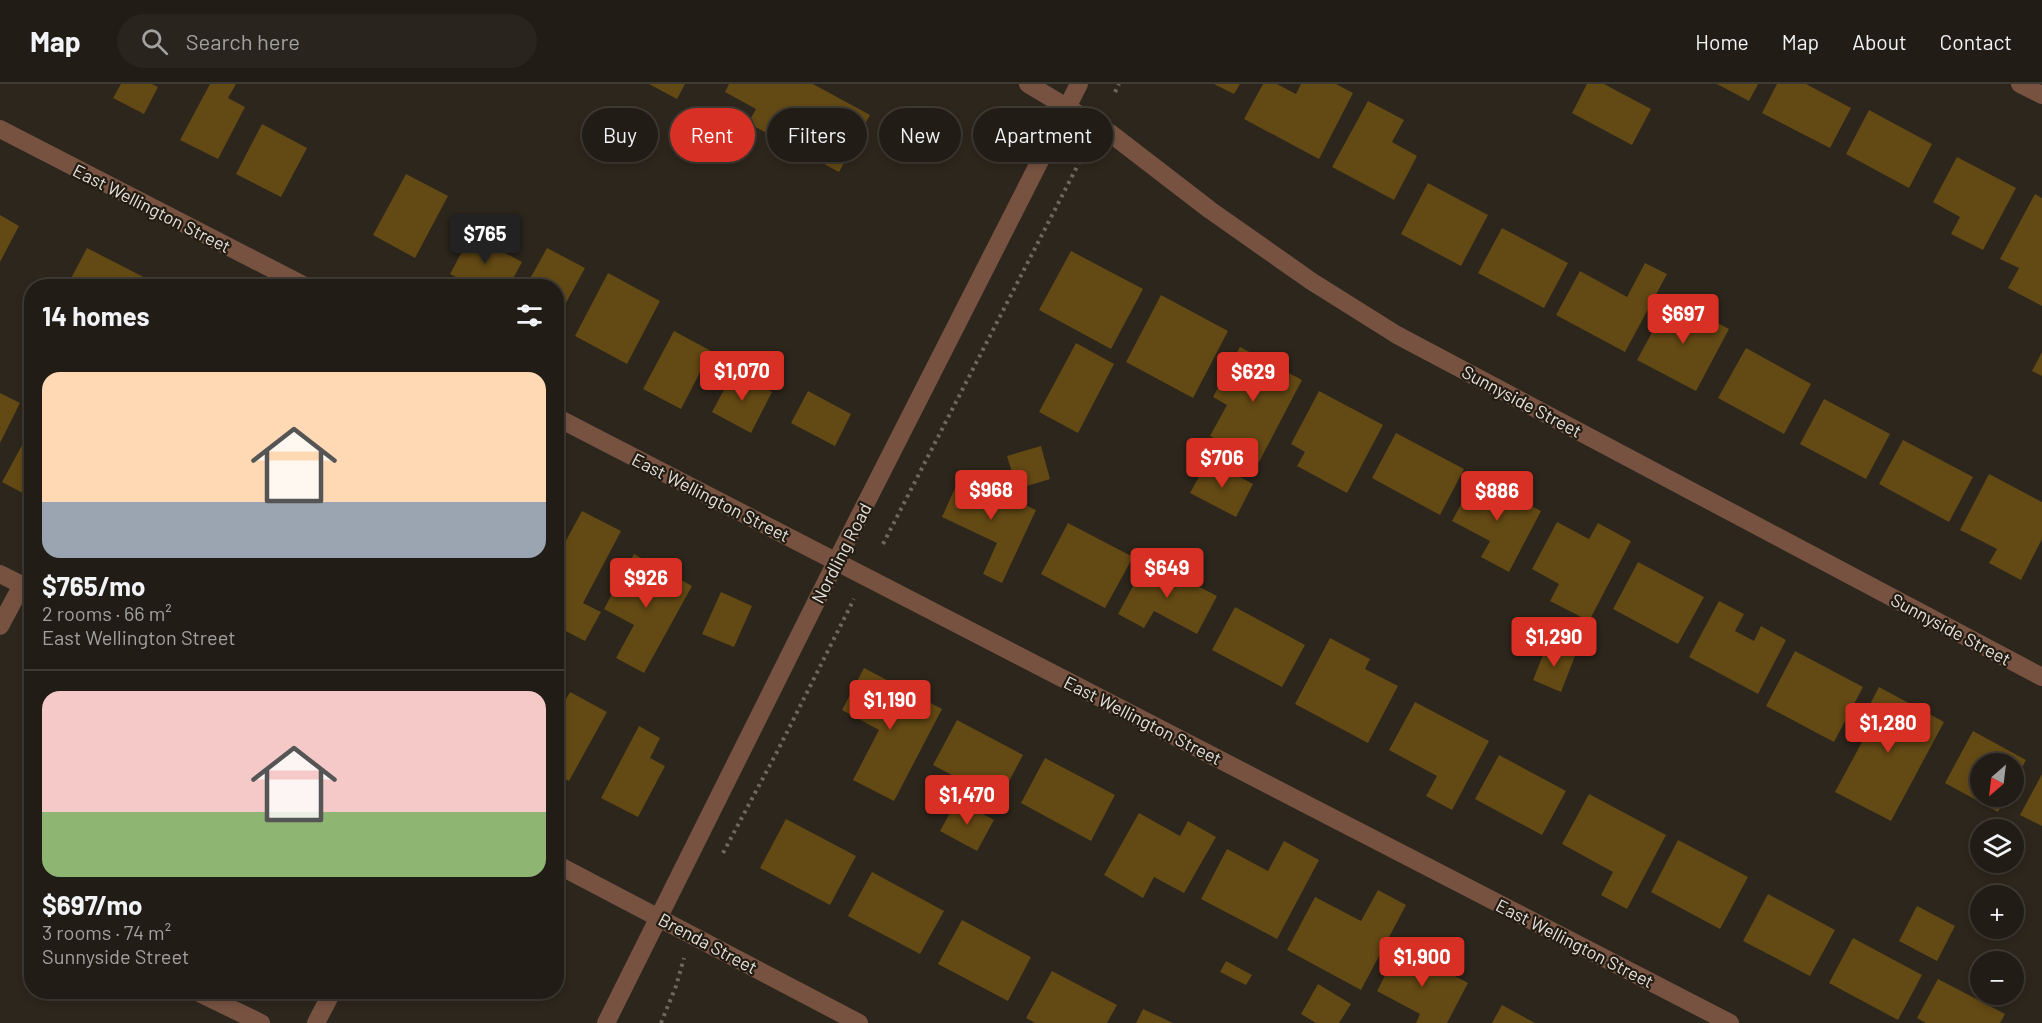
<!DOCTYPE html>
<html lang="en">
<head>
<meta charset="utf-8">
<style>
	:root { --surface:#211c15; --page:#29251e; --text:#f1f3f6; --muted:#a2a1a0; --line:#3e3a34; --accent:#d93025 }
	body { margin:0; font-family:Barlow,sans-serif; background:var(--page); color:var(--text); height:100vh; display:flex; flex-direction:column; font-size:22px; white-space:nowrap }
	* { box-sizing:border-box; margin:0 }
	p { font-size:20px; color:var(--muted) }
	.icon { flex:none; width:33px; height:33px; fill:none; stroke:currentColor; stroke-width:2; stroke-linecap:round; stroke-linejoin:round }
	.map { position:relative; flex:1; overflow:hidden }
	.details { position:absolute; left:24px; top:195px; width:540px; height:720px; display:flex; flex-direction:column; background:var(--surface); border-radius:24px; box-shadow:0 3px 9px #0003,0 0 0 2px var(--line) }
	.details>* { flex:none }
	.guide { position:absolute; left:582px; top:24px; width:570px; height:54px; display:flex; gap:12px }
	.needle { width:39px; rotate:208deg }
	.tools { position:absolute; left:1970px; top:669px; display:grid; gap:12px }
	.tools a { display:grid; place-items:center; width:54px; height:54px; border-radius:50%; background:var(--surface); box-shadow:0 3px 9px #0003,0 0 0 2px var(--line); font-size:30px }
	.price { position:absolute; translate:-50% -51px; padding:0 14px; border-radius:6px; background:var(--accent); color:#fff; font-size:20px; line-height:39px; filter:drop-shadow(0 2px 3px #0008) }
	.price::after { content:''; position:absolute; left:50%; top:36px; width:18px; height:14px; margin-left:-9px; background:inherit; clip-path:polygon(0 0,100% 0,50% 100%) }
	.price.active { background:#222; color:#fff }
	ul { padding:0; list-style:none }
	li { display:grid; align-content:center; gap:12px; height:318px; padding:0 18px }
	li+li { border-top:2px solid var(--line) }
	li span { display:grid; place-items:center; height:186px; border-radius:18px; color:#555 }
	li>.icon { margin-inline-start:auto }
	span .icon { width:108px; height:108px; fill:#fffc; stroke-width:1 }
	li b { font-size:26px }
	h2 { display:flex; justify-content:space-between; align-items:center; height:72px; padding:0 18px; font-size:26px }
	.pill { padding:0 21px; border-radius:27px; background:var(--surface); box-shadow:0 3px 9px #0003,0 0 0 2px var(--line); font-size:21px; line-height:54px }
	.pill.active { background:var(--accent); color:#fff }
	header { display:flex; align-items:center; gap:36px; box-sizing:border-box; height:84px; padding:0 30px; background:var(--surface); border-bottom:2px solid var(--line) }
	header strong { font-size:28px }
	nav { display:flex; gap:33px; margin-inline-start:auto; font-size:21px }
	.search { width:420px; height:54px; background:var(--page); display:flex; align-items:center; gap:15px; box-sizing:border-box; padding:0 21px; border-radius:33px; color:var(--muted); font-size:22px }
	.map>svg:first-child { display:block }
</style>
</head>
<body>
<header>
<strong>Map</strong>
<div class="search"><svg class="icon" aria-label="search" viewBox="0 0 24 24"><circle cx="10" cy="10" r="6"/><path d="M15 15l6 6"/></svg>Search here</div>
<nav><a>Home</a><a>Map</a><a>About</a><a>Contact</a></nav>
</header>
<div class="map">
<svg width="2042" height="939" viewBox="0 0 2042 939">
	<rect width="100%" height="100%" fill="#2c261c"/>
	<path fill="#634914" d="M 121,0 L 152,0 L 158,3 L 144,30 L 113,14 Z
		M 210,0 L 236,0 L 228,14 L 245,23 L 218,75 L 180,56 Z
		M 649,0 L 685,0 L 677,15 Z
		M 729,0 L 813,0 L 870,31 L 839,88 L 748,39 L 756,25 L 725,8 Z
		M 1214,0 L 1240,0 L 1234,10 Z
		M 1263,0 L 1277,0 L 1296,10 L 1301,0 L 1336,0 L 1353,9 L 1319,75 L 1244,35 Z
		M 1587,0 L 1604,0 L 1651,25 L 1632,61 L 1572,29 Z
		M 1717,0 L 1758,0 L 1749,17 Z
		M 1777,0 L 1806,0 L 1851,24 L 1830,64 L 1762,29 Z
		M 1368,17 L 1404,36 L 1392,58 L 1417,72 L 1394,116 L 1332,83 Z
		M 1869,26 L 1932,60 L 1909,104 L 1846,70 Z
		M 262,40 L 307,64 L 281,113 L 236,90 Z
		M 1957,73 L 2016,104 L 1983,166 L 1951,150 L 1960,133 L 1933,118 Z
		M 406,90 L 448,112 L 415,174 L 373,151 Z
		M 1428,99 L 1488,131 L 1461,182 L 1401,150 Z
		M 2035,110 L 2042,114 L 2042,222 L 2008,204 L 2019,184 L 2000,175 Z
		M 0,131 L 19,142 L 0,178 Z
		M 1502,144 L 1568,179 L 1544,224 L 1478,189 Z
		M 471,151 L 522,178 L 509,202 L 473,202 L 450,190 Z
		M 87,164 L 161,202 L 67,202 Z
		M 547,164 L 585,184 L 556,237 L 556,202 L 526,202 Z
		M 1071,167 L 1143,205 L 1111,265 L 1039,226 Z
		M 1645,179 L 1667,190 L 1625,268 L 1556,231 L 1580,187 L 1627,213 Z
		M 608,189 L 660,217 L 627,280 L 575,252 Z
		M 1161,211 L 1228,247 L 1193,314 L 1126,278 Z
		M 1671,214 L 1729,245 L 1696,307 L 1637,276 Z
		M 674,247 L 711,267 L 681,325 L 643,305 Z
		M 1076,259 L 1114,280 L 1078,349 L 1039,328 Z
		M 1240,263 L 1302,296 L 1259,378 L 1210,352 L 1227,321 L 1213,313 Z
		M 1746,264 L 1811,300 L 1784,350 L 1718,314 Z
		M 2042,268 L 2042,292 L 2032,287 Z
		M 734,287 L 772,308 L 751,349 L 712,328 Z
		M 808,307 L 851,330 L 835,362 L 791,339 Z
		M 1319,307 L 1383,341 L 1347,409 L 1297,382 L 1305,368 L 1291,360 Z
		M 0,309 L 20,319 L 0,359 Z
		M 1824,315 L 1890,350 L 1866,395 L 1800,360 Z
		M 32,343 L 32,414 L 2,398 Z
		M 1396,349 L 1464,385 L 1440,431 L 1372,394 Z
		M 1903,356 L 1973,393 L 1949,438 L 1879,400 Z
		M 1041,362 L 1050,395 L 1017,405 L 1007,372 Z
		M 1208,376 L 1253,400 L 1236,433 L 1190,409 Z
		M 1989,390 L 2042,418 L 2042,455 L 2021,496 L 1989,479 L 1997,465 L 1960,446 Z
		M 961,391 L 1036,426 L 1002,499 L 983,490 L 997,459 L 942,433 Z
		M 1476,393 L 1541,427 L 1509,488 L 1481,473 L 1490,457 L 1452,437 Z
		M 556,401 L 564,406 L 556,419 Z
		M 582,427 L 621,447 L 583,519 L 601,528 L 585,557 L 556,542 L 556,475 Z
		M 1557,438 L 1589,455 L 1598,439 L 1631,457 L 1589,537 L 1550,517 L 1559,500 L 1532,485 Z
		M 1068,439 L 1133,473 L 1105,524 L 1041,490 Z
		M 634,470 L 692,502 L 644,589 L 616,574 L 634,541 L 604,525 Z
		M 1147,476 L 1217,512 L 1197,550 L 1154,527 L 1144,544 L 1118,530 Z
		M 1638,478 L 1704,513 L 1678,560 L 1613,525 Z
		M 721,508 L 752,522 L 734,563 L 702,550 Z
		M 1719,517 L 1744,530 L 1735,547 L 1754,557 L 1761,542 L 1786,556 L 1758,610 L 1689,573 Z
		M 1235,523 L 1305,561 L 1282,603 L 1212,566 Z
		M 1330,554 L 1370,575 L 1365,585 L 1398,602 L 1368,659 L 1295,620 Z
		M 1547,561 L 1575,572 L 1561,608 L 1533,596 Z
		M 1795,567 L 1863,603 L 1834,658 L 1766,622 Z
		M 864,584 L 942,625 L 894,717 L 853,696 L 879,646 L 842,626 Z
		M 1879,603 L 1944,638 L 1891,737 L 1835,708 L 1862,658 L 1853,653 Z
		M 570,608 L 607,628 L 569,697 L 556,690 L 556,633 Z
		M 1415,618 L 1489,657 L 1452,726 L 1426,712 L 1437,692 L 1389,666 Z
		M 957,636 L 1023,671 L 999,716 L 933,681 Z
		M 639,642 L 660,654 L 650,674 L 665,682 L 638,733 L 601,714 Z
		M 1973,647 L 2026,676 L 2013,700 L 2013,680 L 1980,680 L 1980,712 L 2007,712 L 1998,728 L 1945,699 Z
		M 1499,671 L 1566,707 L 1542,751 L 1475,715 Z
		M 1045,674 L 1115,711 L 1091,757 L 1021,719 Z
		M 2042,690 L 2042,742 L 2020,731 Z
		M 1589,710 L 1666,751 L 1627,825 L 1601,811 L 1613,788 L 1562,760 Z
		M 957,716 L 994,736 L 977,767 L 940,747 Z
		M 1139,729 L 1180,752 L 1188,737 L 1216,753 L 1184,809 L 1154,793 L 1143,814 L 1104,791 Z
		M 786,735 L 856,772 L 830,821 L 760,784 Z
		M 1678,756 L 1748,793 L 1720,845 L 1651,808 Z
		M 1284,757 L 1319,776 L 1277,855 L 1201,815 L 1227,765 L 1268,787 Z
		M 872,788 L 944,827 L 920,870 L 848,832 Z
		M 1378,806 L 1406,821 L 1361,906 L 1287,866 L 1315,813 L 1361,837 Z
		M 1768,810 L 1835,846 L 1810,892 L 1743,857 Z
		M 1917,822 L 1955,842 L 1937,877 L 1899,857 Z
		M 962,836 L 1031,873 L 1008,917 L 938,880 Z
		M 1853,854 L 1922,891 L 1898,936 L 1829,899 Z
		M 1400,863 L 1468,899 L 1447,939 L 1416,939 L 1420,930 L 1377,907 Z
		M 1226,877 L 1252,891 L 1246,901 L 1220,888 Z
		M 1052,887 L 1117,921 L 1107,939 L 1035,939 L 1026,934 Z
		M 1938,895 L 2005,930 L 2000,939 L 1926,939 L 1917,934 Z
		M 1318,900 L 1351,920 L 1339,939 L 1316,939 L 1301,930 Z
		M 1502,921 L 1535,939 L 1492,939 Z
		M 1143,925 L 1173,939 L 1136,939 Z"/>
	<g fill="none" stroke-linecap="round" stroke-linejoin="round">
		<path stroke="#6e6960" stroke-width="4" stroke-dasharray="3 4.5" stroke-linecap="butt" d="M 1115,8 L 1119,0
			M 883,460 L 1084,69
			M 723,769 L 778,666 L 854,515
			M 661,939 L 676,902 L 684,874"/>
		<path stroke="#775241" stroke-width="18" d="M 1028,0 L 1110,49 L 1210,126 L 1311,197 L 1397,251 L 2042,593
			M 2020,0 L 2042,11
			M 0,45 L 305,202
			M 556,333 L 1730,939
			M 0,490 L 32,506
			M 0,542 L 22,501
			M 556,780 L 859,939
			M 197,908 L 261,939
			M 316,939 L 332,908
			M 606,939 L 836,478 L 1079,0"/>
	</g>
	<g text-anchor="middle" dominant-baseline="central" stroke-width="4.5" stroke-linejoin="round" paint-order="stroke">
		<g font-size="18" fill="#e5e1da" stroke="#221c13">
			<text transform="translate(152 124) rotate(27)">East Wellington Street</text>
			<text transform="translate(1522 317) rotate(28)">Sunnyside Street</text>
			<text transform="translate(711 413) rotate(27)">East Wellington Street</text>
			<text transform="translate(841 469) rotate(-63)">Nordling Road</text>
			<text transform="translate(1951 545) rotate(28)">Sunnyside Street</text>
			<text transform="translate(1143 636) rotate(27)">East Wellington Street</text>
			<text transform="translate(708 859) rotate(28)">Brenda Street</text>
			<text transform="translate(1575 859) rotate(27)">East Wellington Street</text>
		</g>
	</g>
</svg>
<div class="tools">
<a><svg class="needle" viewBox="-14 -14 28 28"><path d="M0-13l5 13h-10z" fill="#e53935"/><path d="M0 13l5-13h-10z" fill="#a2a1a0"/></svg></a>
<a><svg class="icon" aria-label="layers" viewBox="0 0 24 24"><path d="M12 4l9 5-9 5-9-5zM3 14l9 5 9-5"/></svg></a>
<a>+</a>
<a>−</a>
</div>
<b class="price active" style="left:485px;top:181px">$765</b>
<b class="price" style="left:1683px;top:261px">$697</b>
<b class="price" style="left:742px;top:318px">$1,070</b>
<b class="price" style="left:1253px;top:319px">$629</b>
<b class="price" style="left:1222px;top:405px">$706</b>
<b class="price" style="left:991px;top:437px">$968</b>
<b class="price" style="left:1497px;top:438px">$886</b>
<b class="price" style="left:1167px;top:515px">$649</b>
<b class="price" style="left:646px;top:525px">$926</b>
<b class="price" style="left:1554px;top:584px">$1,290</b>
<b class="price" style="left:890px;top:647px">$1,190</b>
<b class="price" style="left:1888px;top:670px">$1,280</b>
<b class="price" style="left:967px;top:742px">$1,470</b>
<b class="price" style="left:1422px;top:904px">$1,900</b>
<div class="guide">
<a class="pill">Buy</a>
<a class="pill active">Rent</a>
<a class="pill">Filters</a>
<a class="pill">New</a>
<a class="pill">Apartment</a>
</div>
<section class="details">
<h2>14 homes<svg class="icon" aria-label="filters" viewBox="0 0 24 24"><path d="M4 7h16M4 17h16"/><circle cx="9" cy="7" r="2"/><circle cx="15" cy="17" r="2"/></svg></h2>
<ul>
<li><span style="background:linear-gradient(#ffd9b3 70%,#9aa5b1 0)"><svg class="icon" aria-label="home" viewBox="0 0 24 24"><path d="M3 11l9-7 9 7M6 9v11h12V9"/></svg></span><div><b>$765/mo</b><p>2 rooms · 66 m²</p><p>East Wellington Street</p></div></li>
<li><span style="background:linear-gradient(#f6c9c9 65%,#8fb573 0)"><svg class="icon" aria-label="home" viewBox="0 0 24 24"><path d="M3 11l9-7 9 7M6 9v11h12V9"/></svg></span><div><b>$697/mo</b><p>3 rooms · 74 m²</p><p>Sunnyside Street</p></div></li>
</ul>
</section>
</div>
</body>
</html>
